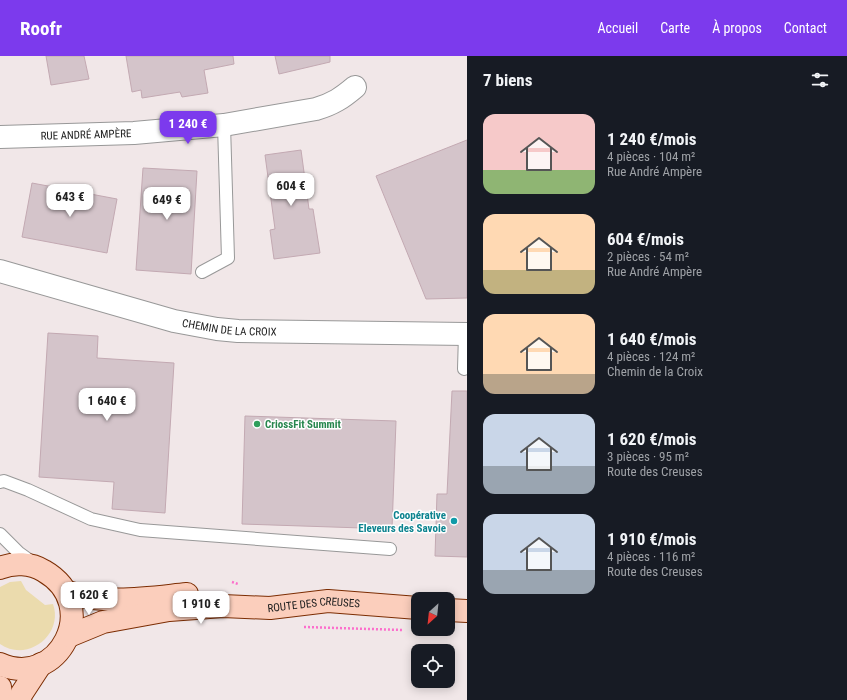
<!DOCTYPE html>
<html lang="fr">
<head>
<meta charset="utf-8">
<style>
	:root { --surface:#171b24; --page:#20242c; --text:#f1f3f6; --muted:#9ea1a6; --accent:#7c3aed }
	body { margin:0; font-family:"Roboto Condensed",sans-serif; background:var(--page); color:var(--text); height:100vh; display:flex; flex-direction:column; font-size:15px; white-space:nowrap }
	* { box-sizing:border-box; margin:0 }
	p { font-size:13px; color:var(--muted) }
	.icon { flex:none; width:22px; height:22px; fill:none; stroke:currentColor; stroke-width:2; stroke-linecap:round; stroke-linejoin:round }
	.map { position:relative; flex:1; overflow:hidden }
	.side { display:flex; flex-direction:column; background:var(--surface); width:380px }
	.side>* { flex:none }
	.needle { width:26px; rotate:207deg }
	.fabs { position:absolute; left:411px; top:536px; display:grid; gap:8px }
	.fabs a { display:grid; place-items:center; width:44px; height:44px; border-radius:8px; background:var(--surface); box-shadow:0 2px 10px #0003; font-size:20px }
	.price { position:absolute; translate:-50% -34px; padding:0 9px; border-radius:8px; background:#fff; color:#222; font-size:13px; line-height:26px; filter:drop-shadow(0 1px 2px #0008) }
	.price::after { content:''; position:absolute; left:50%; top:24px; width:12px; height:9px; margin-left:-6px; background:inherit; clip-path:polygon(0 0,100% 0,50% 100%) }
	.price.on { background:var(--accent); color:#fff }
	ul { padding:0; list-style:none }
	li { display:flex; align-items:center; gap:12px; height:100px; padding:0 16px }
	li span { display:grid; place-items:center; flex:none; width:112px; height:80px; border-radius:12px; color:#555 }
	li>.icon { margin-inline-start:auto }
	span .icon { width:48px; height:48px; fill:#fffc; stroke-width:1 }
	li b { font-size:17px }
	h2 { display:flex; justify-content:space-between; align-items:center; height:48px; padding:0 16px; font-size:17px }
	header { display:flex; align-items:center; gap:24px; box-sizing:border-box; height:56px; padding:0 20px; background:var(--accent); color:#fff }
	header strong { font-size:19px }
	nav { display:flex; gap:22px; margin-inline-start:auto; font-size:14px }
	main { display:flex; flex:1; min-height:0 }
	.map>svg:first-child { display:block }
</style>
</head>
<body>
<header>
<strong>Roofr</strong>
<nav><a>Accueil</a><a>Carte</a><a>À propos</a><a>Contact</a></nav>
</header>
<main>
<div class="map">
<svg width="467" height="644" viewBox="0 0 467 644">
	<rect width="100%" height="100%" fill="#f1e7e8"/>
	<path fill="#ebdbad" d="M 21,525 L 26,534 L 45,549 L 53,548 C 64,579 27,607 0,588 L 0,531 L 10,526 Z"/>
	<path fill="#d4c4ca" stroke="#c3a9b2" d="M 46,0 L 84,0 L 89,23 L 51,29 Z
		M 126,0 L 233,0 L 234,8 L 204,14 L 208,37 L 182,41 L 180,36 L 142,42 L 141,34 L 132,36 Z
		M 275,0 L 330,0 L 330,6 L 279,18 Z
		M 467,84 L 467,242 L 426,243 L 376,120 Z
		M 301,94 L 309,153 L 313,153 L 320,197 L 274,203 L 270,174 L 275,173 L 265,99 Z
		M 143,112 L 197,115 L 191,218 L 136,214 Z
		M 32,127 L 117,143 L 107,197 L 22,181 Z
		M 48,277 L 98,280 L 97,302 L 174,307 L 165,457 L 112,453 L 114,426 L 39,421 Z
		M 452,335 L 467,335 L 467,501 L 435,500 L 437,438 L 447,438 Z
		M 245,360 L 396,365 L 392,473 L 242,468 Z"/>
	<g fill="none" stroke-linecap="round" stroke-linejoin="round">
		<defs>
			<path id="lane" d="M 202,216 L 228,202 L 224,69
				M 464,313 L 465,278
				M 0,426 L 4,425 L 28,434 L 91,463 L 140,474 L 390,493
				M 0,478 L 19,497 L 33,507"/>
			<g id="street">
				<path id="s1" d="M 0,81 L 134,77 L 224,69 L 316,53 C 333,48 342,42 355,31"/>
				<path id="s2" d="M 0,215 L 174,265 L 217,273 L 238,275 L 467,278"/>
			</g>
			<g id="secondary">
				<path d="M 0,512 C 14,506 31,507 44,515 C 103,549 58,634 0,608"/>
				<path d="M 67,536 C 106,549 147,542 187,538"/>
				<path d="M 448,554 L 467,555"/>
				<path id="s3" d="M 69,580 L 103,566 L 169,554 L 223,550 L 270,552 L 328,545 L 418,552"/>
				<path d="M 0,631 L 2,644"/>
				<path d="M 19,644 L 22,637 L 41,608"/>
			</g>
		</defs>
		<use href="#lane" stroke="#989898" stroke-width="14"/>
		<use href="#street" stroke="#989898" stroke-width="24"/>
		<use href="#secondary" stroke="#7c2d03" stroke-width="24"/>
		<path stroke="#fc6ecc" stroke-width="2.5" stroke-dasharray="2 2" stroke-linecap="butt" d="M 232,526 L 238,528
			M 304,571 L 403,574
			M 420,574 L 443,575"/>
		<use href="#lane" stroke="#fff" stroke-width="12"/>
		<use href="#street" stroke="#fff" stroke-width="22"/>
		<use href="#secondary" stroke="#fbcebc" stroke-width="22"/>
	</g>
	<circle fill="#2e9e5b" stroke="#fff" stroke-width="1.5" cx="257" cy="368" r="4"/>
	<circle fill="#0f9aa8" stroke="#fff" stroke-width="1.5" cx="454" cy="465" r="4"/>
	<g text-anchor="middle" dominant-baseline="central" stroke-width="3" stroke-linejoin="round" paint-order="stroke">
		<g font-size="11" fill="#212121" stroke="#fff">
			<text stroke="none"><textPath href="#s1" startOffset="86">RUE ANDRÉ AMPÈRE</textPath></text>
			<text stroke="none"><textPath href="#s2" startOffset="237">CHEMIN DE LA CROIX</textPath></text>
			<text stroke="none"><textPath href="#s3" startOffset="249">ROUTE DES CREUSES</textPath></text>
		</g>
		<g font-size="11" font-weight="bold" fill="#27864d" stroke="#fff" text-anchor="start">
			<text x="265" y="368">CriossFit Summit</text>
		</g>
		<g font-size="11" font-weight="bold" fill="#0d838f" stroke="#fff" text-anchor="end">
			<text x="446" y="459">Coopérative<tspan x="446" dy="13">Eleveurs des Savoie</tspan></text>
		</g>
	</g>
</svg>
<div class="fabs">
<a><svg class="needle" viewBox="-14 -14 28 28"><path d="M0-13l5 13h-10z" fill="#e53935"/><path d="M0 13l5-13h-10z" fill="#9ea1a6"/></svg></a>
<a><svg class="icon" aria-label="locate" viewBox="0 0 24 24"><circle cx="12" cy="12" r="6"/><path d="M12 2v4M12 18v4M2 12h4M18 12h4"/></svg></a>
</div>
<b class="price on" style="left:188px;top:89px">1 240 €</b>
<b class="price" style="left:291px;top:151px">604 €</b>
<b class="price" style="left:70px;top:162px">643 €</b>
<b class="price" style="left:167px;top:165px">649 €</b>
<b class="price" style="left:107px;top:366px">1 640 €</b>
<b class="price" style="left:89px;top:560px">1 620 €</b>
<b class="price" style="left:201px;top:569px">1 910 €</b>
</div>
<section class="side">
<h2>7 biens<svg class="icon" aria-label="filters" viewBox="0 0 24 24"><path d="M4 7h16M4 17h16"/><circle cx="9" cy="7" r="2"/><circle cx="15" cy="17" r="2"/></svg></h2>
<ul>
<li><span style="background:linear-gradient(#f6c9c9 70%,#8fb573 0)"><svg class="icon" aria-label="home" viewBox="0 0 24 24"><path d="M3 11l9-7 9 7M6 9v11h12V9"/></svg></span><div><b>1 240 €/mois</b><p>4 pièces · 104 m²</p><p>Rue André Ampère</p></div></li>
<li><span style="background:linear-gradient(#ffd9b3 70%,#c2b280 0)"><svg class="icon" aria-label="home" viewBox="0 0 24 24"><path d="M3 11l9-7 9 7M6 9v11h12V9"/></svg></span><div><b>604 €/mois</b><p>2 pièces · 54 m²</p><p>Rue André Ampère</p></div></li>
<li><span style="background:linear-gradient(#ffd9b3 75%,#b9a48a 0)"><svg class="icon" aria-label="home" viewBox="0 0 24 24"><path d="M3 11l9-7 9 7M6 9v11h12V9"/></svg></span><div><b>1 640 €/mois</b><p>4 pièces · 124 m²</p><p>Chemin de la Croix</p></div></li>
<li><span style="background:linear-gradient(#c9d6e8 65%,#9aa5b1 0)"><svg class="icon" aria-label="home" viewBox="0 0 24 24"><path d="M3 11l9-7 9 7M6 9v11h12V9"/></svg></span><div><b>1 620 €/mois</b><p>3 pièces · 95 m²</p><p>Route des Creuses</p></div></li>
<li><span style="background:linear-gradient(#c9d6e8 70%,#9aa5b1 0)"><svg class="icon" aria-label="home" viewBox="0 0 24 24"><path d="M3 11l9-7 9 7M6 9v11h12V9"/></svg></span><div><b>1 910 €/mois</b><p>4 pièces · 116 m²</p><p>Route des Creuses</p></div></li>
</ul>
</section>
</main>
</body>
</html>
